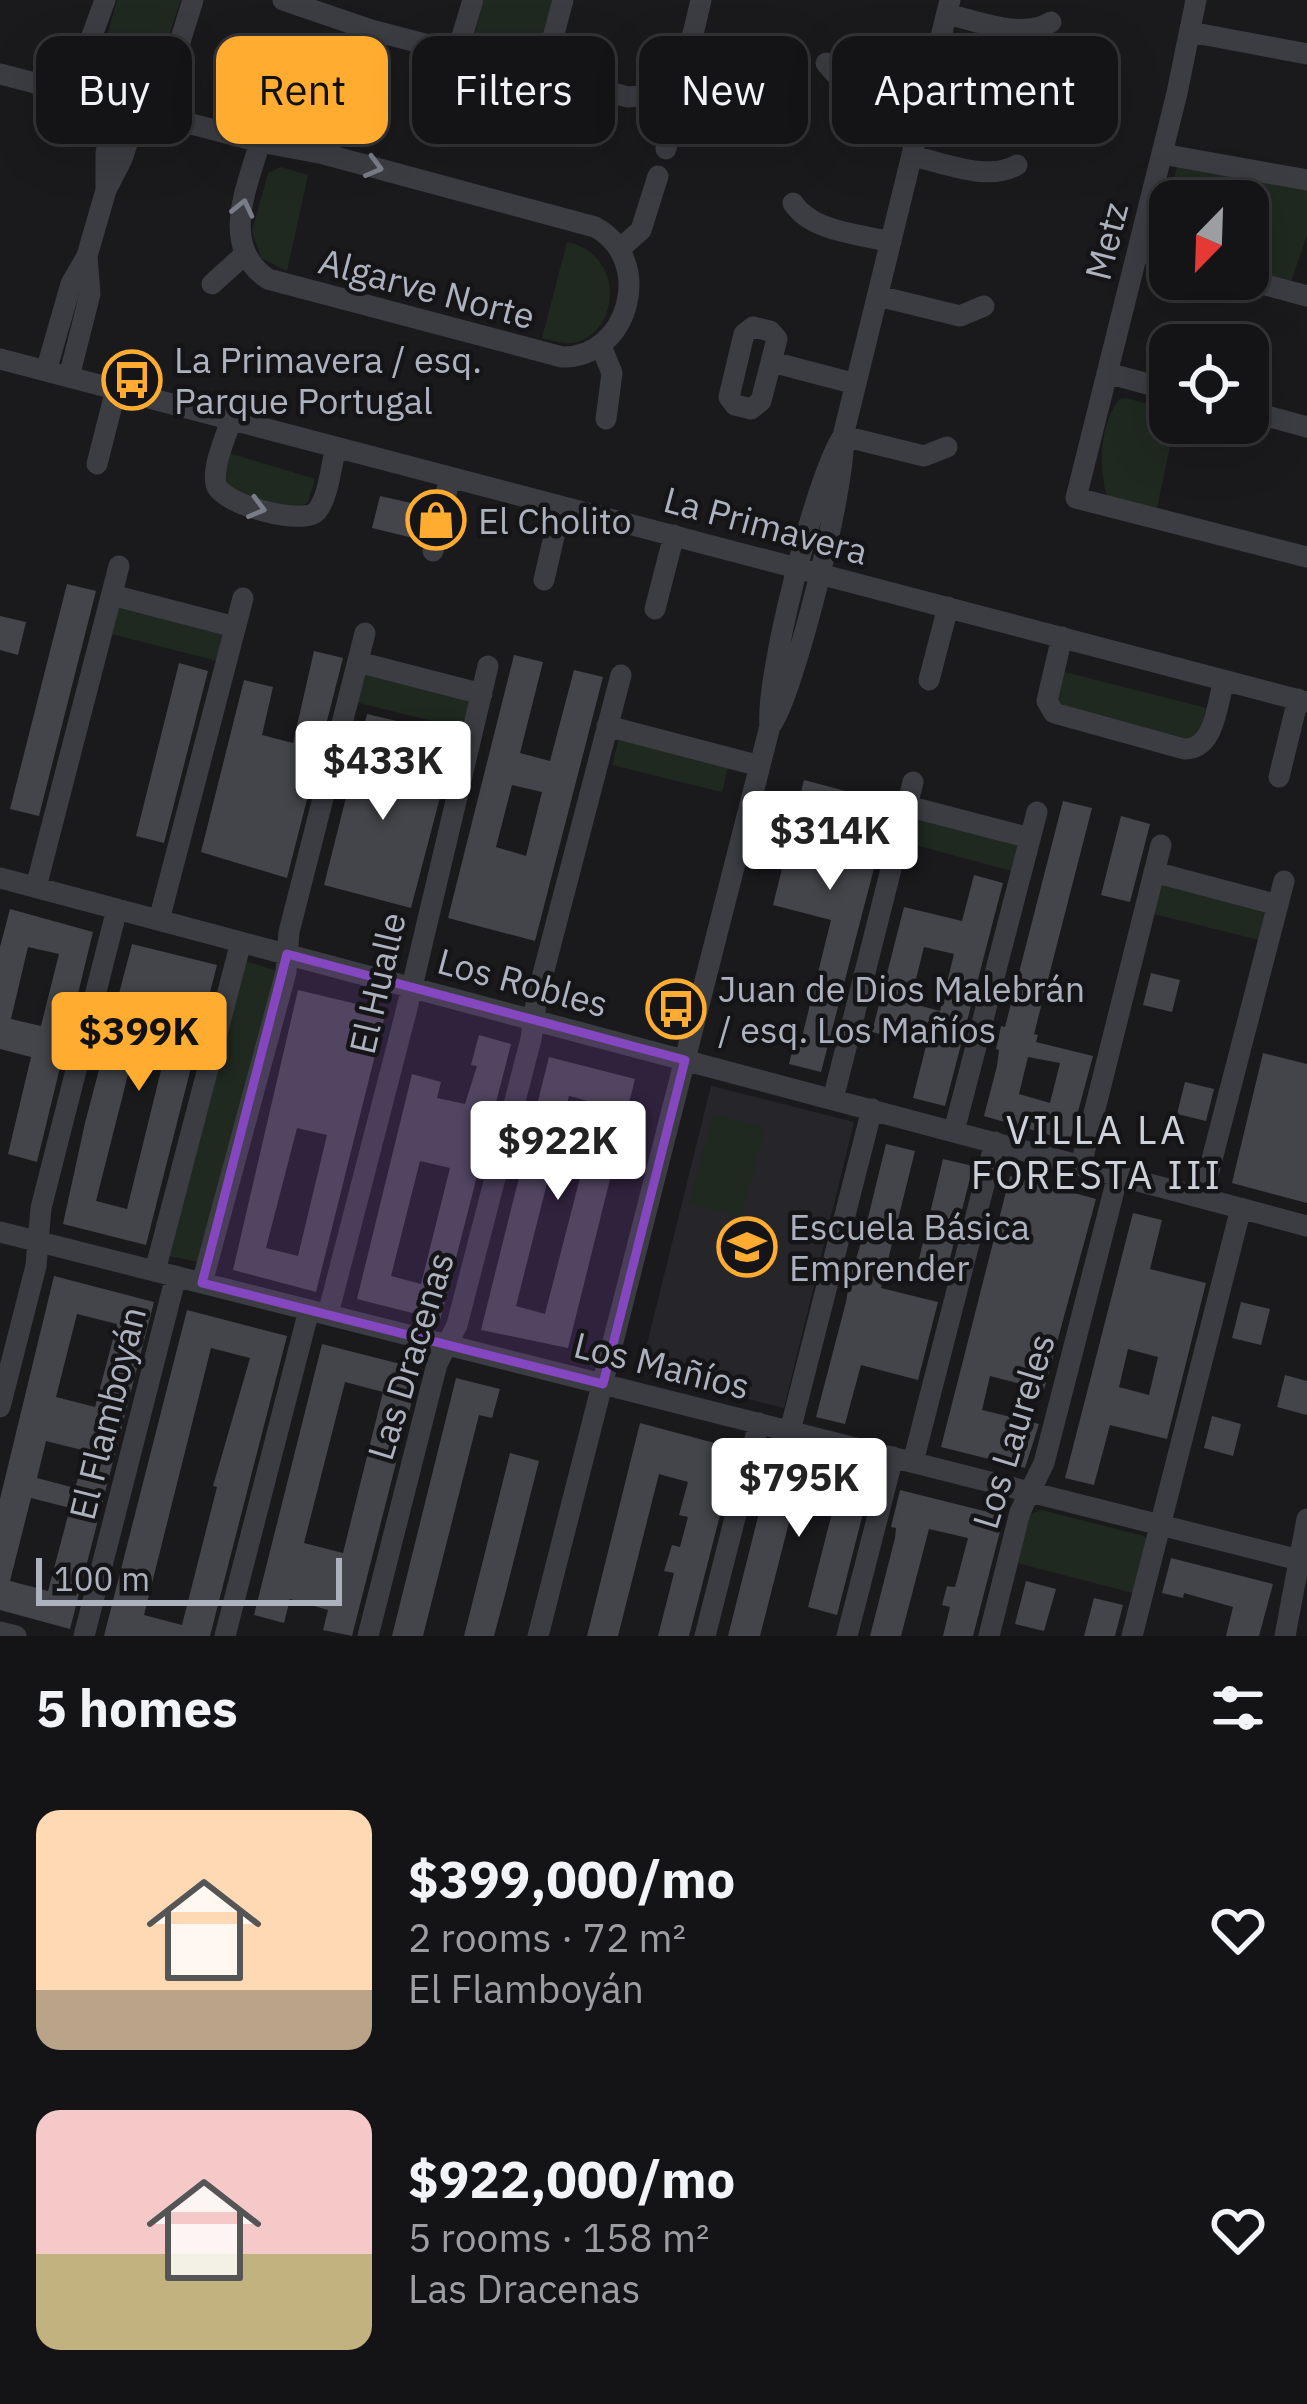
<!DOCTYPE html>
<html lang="en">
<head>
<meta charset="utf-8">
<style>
	:root { --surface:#141416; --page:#1d1d1f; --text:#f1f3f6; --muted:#9d9ea1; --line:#333335; --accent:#ffac30 }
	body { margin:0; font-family:"IBM Plex Sans",sans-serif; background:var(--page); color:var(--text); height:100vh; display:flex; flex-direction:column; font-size:45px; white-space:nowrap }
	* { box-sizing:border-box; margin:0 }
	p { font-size:39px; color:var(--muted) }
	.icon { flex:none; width:66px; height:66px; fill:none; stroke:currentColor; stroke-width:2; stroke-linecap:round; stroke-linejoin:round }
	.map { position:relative; height:1636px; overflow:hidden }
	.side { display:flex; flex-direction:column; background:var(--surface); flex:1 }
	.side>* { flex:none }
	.hud { position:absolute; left:36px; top:36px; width:1236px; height:108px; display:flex; gap:24px }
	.needle { width:78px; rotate:203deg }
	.buttons { position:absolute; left:1149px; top:180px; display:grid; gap:24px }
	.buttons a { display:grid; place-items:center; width:120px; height:120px; border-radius:24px; background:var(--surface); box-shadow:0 12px 48px #0002,0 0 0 3px var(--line); font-size:60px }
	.scale { position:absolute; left:36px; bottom:30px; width:306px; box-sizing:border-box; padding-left:12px; border:6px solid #acb2be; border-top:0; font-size:33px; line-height:42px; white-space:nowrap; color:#acb2be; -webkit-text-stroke:9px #151518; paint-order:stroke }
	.price { position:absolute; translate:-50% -102px; padding:0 27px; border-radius:12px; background:#fff; color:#222; font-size:39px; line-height:78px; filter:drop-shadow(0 3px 6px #0008) }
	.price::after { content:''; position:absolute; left:50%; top:72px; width:36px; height:27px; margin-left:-18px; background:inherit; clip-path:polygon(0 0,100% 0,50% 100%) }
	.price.active { background:var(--accent); color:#111 }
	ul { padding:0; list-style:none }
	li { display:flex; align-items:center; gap:36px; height:300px; padding:0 36px }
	li span { display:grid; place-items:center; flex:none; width:336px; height:240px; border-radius:24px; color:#555 }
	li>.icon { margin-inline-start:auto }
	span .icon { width:144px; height:144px; fill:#fffc; stroke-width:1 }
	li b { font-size:51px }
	h2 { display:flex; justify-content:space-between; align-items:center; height:144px; padding:0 36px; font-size:51px }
	.pill { padding:0 42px; border-radius:24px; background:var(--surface); box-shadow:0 12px 48px #0002,0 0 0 3px var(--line); font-size:42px; line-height:108px }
	.pill.active { background:var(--accent); color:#111 }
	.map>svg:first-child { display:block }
</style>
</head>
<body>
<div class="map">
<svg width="1307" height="1636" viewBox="0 0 1307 1636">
	<rect width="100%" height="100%" fill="#1a1a1d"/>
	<path fill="#26262a" d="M 711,1086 L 854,1122 L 784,1408 L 640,1372 Z"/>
	<path fill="#1f2920" d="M 117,0 L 181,0 L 148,96 L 94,84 Z
		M 484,0 L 557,0 L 540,58 L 473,39 Z
		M 281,167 L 308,175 L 287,271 L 261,258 L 252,231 L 268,173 Z
		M 1177,167 L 1307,190 L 1307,235 L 1290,285 L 1248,273 L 1248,201 L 1170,201 L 1170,249 L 1158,245 Z
		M 567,242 C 624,254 620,327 580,341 C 567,346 555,341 542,338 Z
		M 1126,398 L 1170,410 L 1170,423 L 1175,423 L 1156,512 L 1108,502 C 1099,470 1098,428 1119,399 Z
		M 229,453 L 315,479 L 308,502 L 296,511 L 234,495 L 223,484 Z
		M 119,604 L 228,632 L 221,662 L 111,634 Z
		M 1061,671 L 1206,708 L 1199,735 L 1193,742 L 1057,706 Z
		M 362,672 L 472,700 L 465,729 L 355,702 Z
		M 620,735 L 729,763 L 722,792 L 612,765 Z
		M 911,816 L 1019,845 L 1012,871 L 904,842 Z
		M 1161,884 L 1271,911 L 1263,941 L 1154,914 Z
		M 246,961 L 277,971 L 199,1262 L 168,1256 Z
		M 713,1114 L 765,1128 L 741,1216 L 690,1203 Z
		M 1041,1510 L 1144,1536 L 1148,1543 L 1133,1593 L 1017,1563 L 1030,1514 Z"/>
	<path fill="#44454a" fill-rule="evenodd" d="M 380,496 L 420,505 L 413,538 L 372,528 Z
		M 67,584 L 96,591 L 39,816 L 10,809 Z
		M 0,616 L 26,622 L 18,655 L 0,650 Z
		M 314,651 L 343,658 L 287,878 L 201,852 L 244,680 L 273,687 L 262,735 L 293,743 Z
		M 514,655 L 543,662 L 520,753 L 550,761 L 574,670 L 603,677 L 535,941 L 448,918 ZM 512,785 L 542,792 L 526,856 L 496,847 Z
		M 179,663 L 208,671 L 164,843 L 136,836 Z
		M 367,714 L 397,721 L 385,768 L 444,782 L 411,908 L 324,885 Z
		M 804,780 L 891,803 L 821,1072 L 789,1064 L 796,1035 L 802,1037 L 831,920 L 773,905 Z
		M 1063,801 L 1092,808 L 1034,1034 L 1038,1035 L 1036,1042 L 1093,1056 L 1070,1141 L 984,1116 L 997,1066 L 999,1050 L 996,1049 L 1001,1026 L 1005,1027 ZM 1028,1057 L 1060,1063 L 1050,1103 L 1019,1094 Z
		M 1121,816 L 1150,824 L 1130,902 L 1101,895 Z
		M 974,875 L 1003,883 L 945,1106 L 913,1098 L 926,1046 L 872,1032 L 904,907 L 962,921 ZM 924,947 L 954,954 L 940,1011 L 910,1003 Z
		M 10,909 L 93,932 L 37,1162 L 8,1154 L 31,1057 L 0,1049 L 0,947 ZM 28,947 L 59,954 L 41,1026 L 11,1019 Z
		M 132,944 L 217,965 L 146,1245 L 63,1224 L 85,1123 ZM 138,1035 L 168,1042 L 127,1209 L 96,1201 Z
		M 1151,973 L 1180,980 L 1172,1012 L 1143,1005 Z
		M 298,990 L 386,1011 L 316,1292 L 233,1270 ZM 297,1128 L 327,1135 L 298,1256 L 266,1248 Z
		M 479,1035 L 511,1044 L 440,1320 L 357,1299 L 412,1074 L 441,1082 L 437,1098 L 465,1104 L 477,1066 L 471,1065 ZM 420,1161 L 450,1168 L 421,1284 L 391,1276 Z
		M 1263,1053 L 1307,1064 L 1307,1203 L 1232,1183 Z
		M 549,1057 L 635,1079 L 568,1348 L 481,1330 ZM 569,1096 L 599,1104 L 545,1314 L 516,1306 Z
		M 1185,1082 L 1214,1089 L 1206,1121 L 1177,1114 Z
		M 886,1144 L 915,1151 L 881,1288 L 938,1302 L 918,1380 L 861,1365 L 845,1424 L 816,1417 L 846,1302 L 853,1259 L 856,1259 L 866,1226 Z
		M 943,1159 L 973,1166 L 948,1266 L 919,1259 Z
		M 1010,1176 L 1096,1199 L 1044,1390 L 990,1376 L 982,1410 L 1039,1424 L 1025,1468 L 941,1447 Z
		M 1133,1213 L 1162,1220 L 1150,1269 L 1206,1283 L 1167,1439 L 1110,1425 L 1094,1485 L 1065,1478 ZM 1128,1349 L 1158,1357 L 1149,1395 L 1119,1387 Z
		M 54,1276 L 154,1302 L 70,1629 L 0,1610 L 0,1499 ZM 77,1314 L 117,1324 L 95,1407 L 56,1397 ZM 46,1441 L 86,1451 L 75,1488 L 37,1478 ZM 31,1498 L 70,1508 L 48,1591 L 10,1581 Z
		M 1241,1302 L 1270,1309 L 1261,1345 L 1232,1338 Z
		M 187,1310 L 287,1336 L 210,1636 L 104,1636 ZM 211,1348 L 250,1358 L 213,1486 L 217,1487 L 182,1625 L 144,1615 Z
		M 322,1344 L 420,1369 L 352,1636 L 323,1630 L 328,1610 L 290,1599 L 284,1623 L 254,1615 ZM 345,1382 L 383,1392 L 343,1553 L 304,1543 Z
		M 1285,1375 L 1307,1381 L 1307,1415 L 1277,1407 Z
		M 456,1378 L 500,1389 L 492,1418 L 479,1415 L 423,1636 L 392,1636 Z
		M 1212,1416 L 1241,1424 L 1233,1456 L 1204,1448 Z
		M 640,1423 L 737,1449 L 689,1636 L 658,1636 L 674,1573 L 664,1571 L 672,1545 L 680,1547 L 688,1517 L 679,1515 L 688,1482 L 659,1474 L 618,1636 L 587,1636 Z
		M 510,1453 L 539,1461 L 505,1595 L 494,1636 L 464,1636 Z
		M 773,1457 L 871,1482 L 837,1615 L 808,1607 L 834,1505 L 796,1495 L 760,1636 L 728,1636 Z
		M 900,1490 L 1004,1516 L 973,1636 L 943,1636 L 950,1607 L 942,1605 L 947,1586 L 955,1587 L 968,1538 L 929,1529 L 901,1636 L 870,1636 L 895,1538 L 896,1528 L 891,1527 Z
		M 1171,1558 L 1273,1584 L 1259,1636 L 1226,1636 L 1233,1607 L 1184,1593 L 1183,1598 L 1162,1593 Z
		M 1026,1581 L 1056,1589 L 1044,1631 L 1015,1624 Z
		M 1094,1598 L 1123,1605 L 1115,1636 L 1084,1636 Z"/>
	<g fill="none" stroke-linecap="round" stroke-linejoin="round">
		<path stroke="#3b3d43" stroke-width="21" d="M 283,0 L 371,30 L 628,97 C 685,95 690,45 701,0
			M 1196,0 L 1177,93 L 1076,498 L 1307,557
			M 947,14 C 978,21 1022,40 1051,22
			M 1190,32 L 1307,54
			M 457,53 L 473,0
			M 826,63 L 841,80 L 927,101
			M 0,74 L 260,142 L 324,154 L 595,227 C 655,259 630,358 562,357 L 268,279 C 219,246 247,188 260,142
			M 543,75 L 563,0
			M 659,90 L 671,121 L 666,149
			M 82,95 L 89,44 L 105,0
			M 157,115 L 193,0
			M 1162,154 L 1307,180
			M 913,156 C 944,163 988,182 1017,165
			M 106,187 L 106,153 L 116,104
			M 793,203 C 812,232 860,234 891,242
			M 621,248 L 641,230 L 658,176
			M 1138,251 L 1170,259
			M 1244,279 L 1307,296
			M 212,284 L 244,255
			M 878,296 L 960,316 L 984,306
			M 753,327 L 770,331 L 777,339 L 761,401 L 751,409 L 735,405 L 729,397 L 744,334 Z
			M 601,346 L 612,373 L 606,419
			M 0,359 L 1307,702
			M 772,362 L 856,384
			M 46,371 L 71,284 L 87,256 L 106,190 L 122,159 L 138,110
			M 1107,373 L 1170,390
			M 69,377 L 90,294 L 87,256
			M 1248,411 L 1307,427
			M 231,420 C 226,437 212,466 216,484 C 220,504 305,527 317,511 C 329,496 331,465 336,447
			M 843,436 L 924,456 L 947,447
			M 97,464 L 116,389
			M 433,551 L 450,477
			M 544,580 L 561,506
			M 112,595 L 235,627
			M 655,609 L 674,535
			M 1062,637 L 1047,701 L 1054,713 L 1184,749 C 1215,750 1217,704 1224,680
			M 358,662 L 482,694
			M 929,680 L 948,607
			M 771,725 C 794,694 848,477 843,436 L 950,0
			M 607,726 L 760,766
			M 1279,777 L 1298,699
			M 907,806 L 1030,838
			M 1154,872 L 1278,905
			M 0,878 L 1307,1226
			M 36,887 L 119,566
			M 159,920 L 243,598
			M 833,1099 L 913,782
			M 954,1131 L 1037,812
			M 1081,1165 L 1161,845
			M 1202,1198 L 1284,881
			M 0,1232 L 1307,1562
			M 155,1271 L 241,942
			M 202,1283 L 286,972 L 289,932 L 365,633
			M 328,1314 L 406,1012 L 488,666
			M 0,1407 L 36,1266 L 41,1208 L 117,909
			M 790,1431 L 872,1109
			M 913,1462 L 995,1142
			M 0,1632 L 16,1636
			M 84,1636 L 176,1276
			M 225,1636 L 309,1310
			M 368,1636 L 437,1364 L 457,1325 L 531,1039 L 537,997 L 621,675
			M 538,1636 L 770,726 C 765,679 816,476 843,436
			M 705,1636 L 759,1423
			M 847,1636 L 893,1457
			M 989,1636 L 1020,1512 L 1044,1463 L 1118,1175
			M 1132,1636 L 1241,1208
			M 1285,1636 L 1307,1519"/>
	</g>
	<defs><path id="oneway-chevron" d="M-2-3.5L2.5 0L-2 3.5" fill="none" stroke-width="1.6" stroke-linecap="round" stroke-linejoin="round" transform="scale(3)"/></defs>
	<g stroke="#797d87">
		<use href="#oneway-chevron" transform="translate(374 167) rotate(15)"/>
		<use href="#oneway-chevron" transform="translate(243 208) rotate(-77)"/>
		<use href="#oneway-chevron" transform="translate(257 508) rotate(15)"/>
	</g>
	<path fill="#8547bf" fill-opacity="0.2" stroke="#8547bf" stroke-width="9" stroke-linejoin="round" d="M 287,954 L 685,1060 L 603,1384 L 202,1283 Z"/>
	<defs>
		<symbol id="bus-ring" viewBox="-11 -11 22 22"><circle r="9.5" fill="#151518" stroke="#ffac30" stroke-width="1.5"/><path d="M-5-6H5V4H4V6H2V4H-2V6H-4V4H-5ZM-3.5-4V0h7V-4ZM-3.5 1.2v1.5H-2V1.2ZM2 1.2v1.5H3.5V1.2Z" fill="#ffac30"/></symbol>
		<symbol id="shop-ring" viewBox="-11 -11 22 22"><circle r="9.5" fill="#151518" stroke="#ffac30" stroke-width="1.5"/><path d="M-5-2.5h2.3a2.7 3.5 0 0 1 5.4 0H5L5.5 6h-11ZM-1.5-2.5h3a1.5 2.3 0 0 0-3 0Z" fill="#ffac30"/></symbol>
		<symbol id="school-ring" viewBox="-11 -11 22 22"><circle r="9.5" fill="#151518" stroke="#ffac30" stroke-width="1.5"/><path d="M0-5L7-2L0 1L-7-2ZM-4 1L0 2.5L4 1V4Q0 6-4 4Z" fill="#ffac30"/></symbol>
	</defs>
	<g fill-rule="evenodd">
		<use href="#bus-ring" x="99" y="347" width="66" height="66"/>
		<use href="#shop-ring" x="403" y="487" width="66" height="66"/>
		<use href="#bus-ring" x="643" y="976" width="66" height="66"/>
		<use href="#school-ring" x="714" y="1214" width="66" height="66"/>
	</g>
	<g text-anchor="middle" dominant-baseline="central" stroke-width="9" stroke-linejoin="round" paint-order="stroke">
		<g font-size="36" fill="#acb2be" stroke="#151518">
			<text transform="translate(1106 241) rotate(-76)">Metz</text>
			<text transform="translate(427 288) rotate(15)">Algarve Norte</text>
			<text transform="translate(766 525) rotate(15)">La Primavera</text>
			<text transform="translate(523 982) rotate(15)">Los Robles</text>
			<text transform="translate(377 983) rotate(-77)">El Hualle</text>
			<text transform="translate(410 1356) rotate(-73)">Las Dracenas</text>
			<text transform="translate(662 1365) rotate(14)">Los Mañíos</text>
			<text transform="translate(107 1413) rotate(-76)">El Flamboyán</text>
			<text transform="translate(1013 1431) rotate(-73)">Los Laureles</text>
		</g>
		<g font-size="36" fill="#acb2be" stroke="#151518" text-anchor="start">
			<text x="174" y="359">La Primavera / esq.<tspan x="174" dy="41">Parque Portugal</tspan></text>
			<text x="478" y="520">El Cholito</text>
			<text x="718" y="988">Juan de Dios Malebrán<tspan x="718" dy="41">/ esq. Los Mañíos</tspan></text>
			<text x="789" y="1226">Escuela Básica<tspan x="789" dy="41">Emprender</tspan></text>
		</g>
		<g font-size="39" letter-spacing="3" fill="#cdd1d9" stroke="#151518">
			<text x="1097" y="1129">VILLA LA<tspan x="1097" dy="45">FORESTA III</tspan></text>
		</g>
	</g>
</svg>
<div class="buttons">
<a><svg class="needle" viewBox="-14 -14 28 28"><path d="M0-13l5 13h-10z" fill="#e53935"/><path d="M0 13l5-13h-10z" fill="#9d9ea1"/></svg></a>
<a><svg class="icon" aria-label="locate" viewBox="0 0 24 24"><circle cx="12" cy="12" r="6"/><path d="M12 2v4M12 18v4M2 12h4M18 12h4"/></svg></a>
</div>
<div class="scale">100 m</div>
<b class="price" style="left:383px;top:823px">$433K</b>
<b class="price" style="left:830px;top:893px">$314K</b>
<b class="price active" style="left:139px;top:1094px">$399K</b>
<b class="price" style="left:558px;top:1203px">$922K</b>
<b class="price" style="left:799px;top:1540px">$795K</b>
<div class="hud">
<a class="pill">Buy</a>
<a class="pill active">Rent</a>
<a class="pill">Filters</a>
<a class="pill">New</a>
<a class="pill">Apartment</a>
</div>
</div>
<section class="side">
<h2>5 homes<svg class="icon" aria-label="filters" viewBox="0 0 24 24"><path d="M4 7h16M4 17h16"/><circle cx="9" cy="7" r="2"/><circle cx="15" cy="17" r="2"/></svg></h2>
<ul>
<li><span style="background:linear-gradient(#ffd9b3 75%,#b9a48a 0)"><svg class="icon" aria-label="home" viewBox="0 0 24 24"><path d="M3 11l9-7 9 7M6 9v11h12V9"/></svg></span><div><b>$399,000/mo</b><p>2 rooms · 72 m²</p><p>El Flamboyán</p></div><svg class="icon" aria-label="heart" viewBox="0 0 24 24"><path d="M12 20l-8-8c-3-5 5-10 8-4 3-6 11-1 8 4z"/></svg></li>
<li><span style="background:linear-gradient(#f6c9c9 60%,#c2b280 0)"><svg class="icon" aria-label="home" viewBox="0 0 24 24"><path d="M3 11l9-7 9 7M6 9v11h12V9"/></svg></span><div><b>$922,000/mo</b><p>5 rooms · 158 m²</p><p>Las Dracenas</p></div><svg class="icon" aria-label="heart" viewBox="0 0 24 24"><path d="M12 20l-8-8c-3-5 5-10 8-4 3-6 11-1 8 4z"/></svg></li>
</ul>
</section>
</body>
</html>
